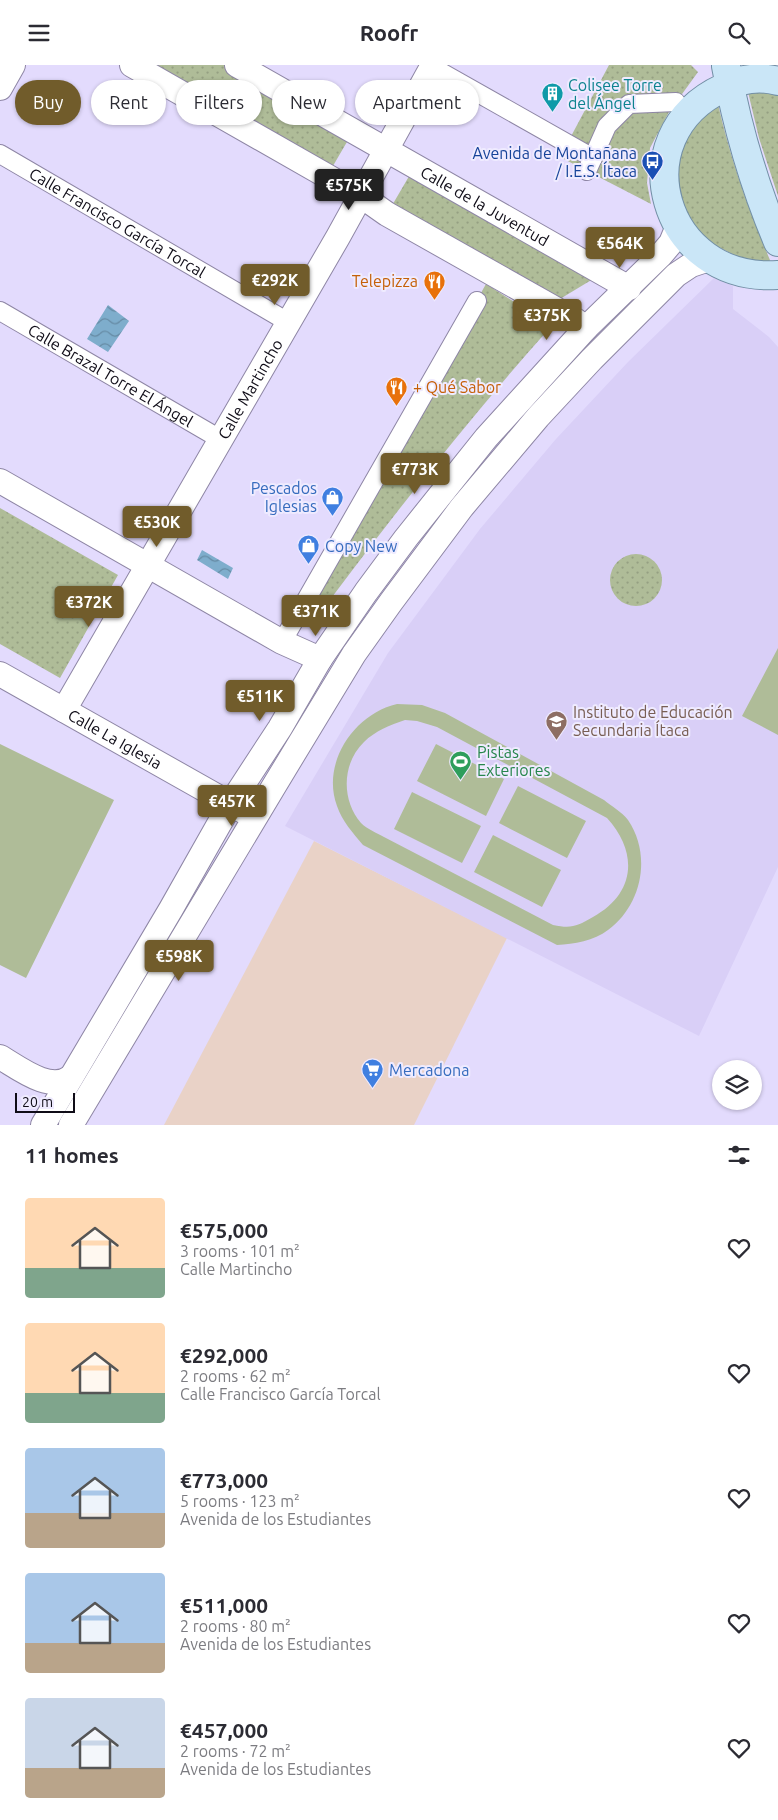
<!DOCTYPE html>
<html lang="en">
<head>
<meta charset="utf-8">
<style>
	:root { --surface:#fff; --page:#f2f2f3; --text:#2b2b33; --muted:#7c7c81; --accent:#715c2b }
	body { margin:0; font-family:Ubuntu,sans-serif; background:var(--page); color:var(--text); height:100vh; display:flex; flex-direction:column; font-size:19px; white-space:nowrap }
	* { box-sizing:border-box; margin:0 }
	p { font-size:16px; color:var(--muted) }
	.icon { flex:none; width:28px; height:28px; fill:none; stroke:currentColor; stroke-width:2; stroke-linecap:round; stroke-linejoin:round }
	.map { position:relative; height:1060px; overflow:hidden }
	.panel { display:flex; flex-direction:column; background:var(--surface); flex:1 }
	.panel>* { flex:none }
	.guide { position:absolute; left:15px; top:15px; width:500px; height:45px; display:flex; gap:10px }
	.buttons { position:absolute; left:712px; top:995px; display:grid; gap:10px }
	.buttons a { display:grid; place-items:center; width:50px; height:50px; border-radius:50%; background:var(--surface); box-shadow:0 1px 4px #0004; font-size:25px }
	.scale { position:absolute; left:15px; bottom:12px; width:60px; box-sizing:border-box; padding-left:5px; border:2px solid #0f0c17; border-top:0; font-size:14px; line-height:18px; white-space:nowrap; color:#0f0c17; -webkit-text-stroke:4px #efebff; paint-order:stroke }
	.price { position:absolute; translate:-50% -42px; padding:0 11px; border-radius:5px; background:var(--accent); color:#fff; font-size:16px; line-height:32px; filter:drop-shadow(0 1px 2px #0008) }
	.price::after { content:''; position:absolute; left:50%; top:30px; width:15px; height:11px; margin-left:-8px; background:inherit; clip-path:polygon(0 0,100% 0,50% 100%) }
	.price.active { background:#222; color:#fff }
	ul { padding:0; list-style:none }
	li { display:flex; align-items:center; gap:15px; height:125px; padding:0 25px }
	li span { display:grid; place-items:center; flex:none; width:140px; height:100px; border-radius:5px; color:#555 }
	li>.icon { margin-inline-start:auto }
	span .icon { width:60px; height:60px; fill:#fffc; stroke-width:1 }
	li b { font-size:21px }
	h2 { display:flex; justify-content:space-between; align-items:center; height:60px; padding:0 25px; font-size:21px }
	.tag { padding:0 18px; border-radius:22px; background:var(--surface); box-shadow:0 1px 4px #0004; font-size:18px; line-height:45px }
	.tag.active { background:var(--accent); color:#fff }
	header { display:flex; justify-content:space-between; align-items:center; height:65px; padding:0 25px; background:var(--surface); font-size:22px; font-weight:700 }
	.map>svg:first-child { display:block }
</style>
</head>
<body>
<header><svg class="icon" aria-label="menu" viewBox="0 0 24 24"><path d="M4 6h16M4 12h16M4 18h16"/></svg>Roofr<svg class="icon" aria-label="search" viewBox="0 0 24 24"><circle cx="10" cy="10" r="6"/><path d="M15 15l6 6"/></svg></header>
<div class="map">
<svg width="778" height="1060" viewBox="0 0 778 1060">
	<defs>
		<pattern id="green-dots" width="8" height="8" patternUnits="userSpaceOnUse" patternTransform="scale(1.25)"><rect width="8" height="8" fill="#afbc98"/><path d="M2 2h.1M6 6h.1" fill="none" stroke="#95a082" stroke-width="1.8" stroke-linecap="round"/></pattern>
		<pattern id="water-waves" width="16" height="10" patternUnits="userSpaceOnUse" patternTransform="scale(1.25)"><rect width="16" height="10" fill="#7eadcc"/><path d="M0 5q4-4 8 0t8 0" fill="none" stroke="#668ba5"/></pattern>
	</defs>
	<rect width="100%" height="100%" fill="#e3dbfd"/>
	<path fill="#e9d2c7" d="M 314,776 L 507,873 L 414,1060 L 164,1060 Z"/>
	<path fill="#d9cff7" d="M 714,213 L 733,221 L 733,244 L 769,272 L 778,282 L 778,802 L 699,971 L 285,761 L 388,588 L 480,464 L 556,374 L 628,297 Z"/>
	<path fill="url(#green-dots)" d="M 142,0 L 227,0 L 351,70 L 330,106 Z
		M 609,0 L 691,0 L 698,7 L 669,47 L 650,83 L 647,118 L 651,139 L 560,92 Z
		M 778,24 L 778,131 L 759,73 L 748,27 Z
		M 715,36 L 718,39 C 730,92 748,144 770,195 L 769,197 L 748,197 L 699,172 L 675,123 L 681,79 Z
		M 415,101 L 603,208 L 550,240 L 387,149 Z
		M 486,219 L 541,254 L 548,265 C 464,359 387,458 312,559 L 297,554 Z
		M 0,443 L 118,510 L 60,613 L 0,579 Z
		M610 515a26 26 0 1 1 52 0a26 26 0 1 1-52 0Z"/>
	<path fill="#afbc98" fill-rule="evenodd" d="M 778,583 L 778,670 L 742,651 Z
		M 397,639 L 422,640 L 445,648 L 604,735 C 611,741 622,747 628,755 C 652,790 642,840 608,865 C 594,876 574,879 557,880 L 363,780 C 353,768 342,756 337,741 C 321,698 354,649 397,639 ZM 405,655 L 417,656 L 437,662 L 607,753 C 639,788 635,829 593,852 C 577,861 572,864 553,860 L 384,772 C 377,768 367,764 361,758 C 341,735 342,698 364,677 C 375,666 390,660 405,655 Z
		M 0,679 L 114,735 L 26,913 L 0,900 Z
		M 436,679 L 504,714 L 486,751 L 417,716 Z
		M 518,721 L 586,756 L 567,793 L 499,758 Z
		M 412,727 L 481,761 L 462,798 L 394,764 Z
		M 493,770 L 561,805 L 542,842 L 474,807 Z"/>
	<path fill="url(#water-waves)" d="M 108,240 L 129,256 L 108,287 L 87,274 Z
		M 202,485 L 233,503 L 228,514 L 197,495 Z"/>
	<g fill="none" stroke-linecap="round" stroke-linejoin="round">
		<defs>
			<g id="pedestrian">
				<path d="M 432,2 L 593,93"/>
				<path id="s1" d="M 0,89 L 288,257"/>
				<path d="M 587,106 L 607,61 L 629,39 L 676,37"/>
				<path id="s2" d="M 0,246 L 220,374"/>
				<path d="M 282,577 L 477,236"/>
			</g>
			<g id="minor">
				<path d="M 132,0 L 360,130 L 387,149 L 575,255 L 586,263"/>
				<path id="s3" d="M 237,0 L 629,223"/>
				<path d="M 0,23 L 13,0"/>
				<path d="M 0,416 L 282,577 L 320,594"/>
				<path id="s4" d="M 0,609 L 243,746"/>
				<path id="s5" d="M 64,645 L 338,172 L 433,0"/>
				<path d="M 0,992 C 19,1003 50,1028 71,1012"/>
				<path d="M 43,1060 L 171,844 L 231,738 L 280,663 L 320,594 L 366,527 L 406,473 L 486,373 L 586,263 L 660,191 L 671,178 L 678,161"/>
				<path d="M 71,1060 L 274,721 L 354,589 L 391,537 L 462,442 L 538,352 L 592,294 L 676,210 L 691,200 L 709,194"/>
			</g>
			<path id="primary" d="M 726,1 C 737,62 754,120 778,177
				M 778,16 C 759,11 740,14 723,23 C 620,71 662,218 778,210"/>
		</defs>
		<use href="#pedestrian" stroke="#8e86a5" stroke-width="20"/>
		<use href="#minor" stroke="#8e86a5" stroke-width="26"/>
		<use href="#primary" stroke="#728fa5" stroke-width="30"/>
		<use href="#pedestrian" stroke="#fff" stroke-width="18"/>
		<use href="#minor" stroke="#fff" stroke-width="24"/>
		<use href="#primary" stroke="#cae6f7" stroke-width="28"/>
	</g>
	<defs>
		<symbol id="building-pin" viewBox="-11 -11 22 30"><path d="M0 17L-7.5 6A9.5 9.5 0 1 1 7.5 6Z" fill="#0f9aa8" stroke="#efebff"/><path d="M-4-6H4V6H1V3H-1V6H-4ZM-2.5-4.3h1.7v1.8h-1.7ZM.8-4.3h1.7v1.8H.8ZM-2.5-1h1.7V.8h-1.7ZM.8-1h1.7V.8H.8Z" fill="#fff"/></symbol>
		<symbol id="bus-pin" viewBox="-11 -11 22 30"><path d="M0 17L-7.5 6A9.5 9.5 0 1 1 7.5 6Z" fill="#1a4fb4" stroke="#efebff"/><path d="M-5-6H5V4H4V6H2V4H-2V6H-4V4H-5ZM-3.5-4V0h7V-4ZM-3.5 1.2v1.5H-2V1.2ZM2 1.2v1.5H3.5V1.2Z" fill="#fff"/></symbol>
		<symbol id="restaurant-pin" viewBox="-11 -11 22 30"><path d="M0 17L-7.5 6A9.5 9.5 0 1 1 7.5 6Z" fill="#e8710a" stroke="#efebff"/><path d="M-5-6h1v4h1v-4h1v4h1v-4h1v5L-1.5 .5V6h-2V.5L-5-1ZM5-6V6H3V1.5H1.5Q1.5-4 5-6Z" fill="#fff"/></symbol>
		<symbol id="shop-pin" viewBox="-11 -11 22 30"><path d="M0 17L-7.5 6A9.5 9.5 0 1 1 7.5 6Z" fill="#3f7fe0" stroke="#efebff"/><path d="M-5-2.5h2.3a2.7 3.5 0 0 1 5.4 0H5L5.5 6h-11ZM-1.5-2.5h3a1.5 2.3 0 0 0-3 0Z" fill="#fff"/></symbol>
		<symbol id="school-pin" viewBox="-11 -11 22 30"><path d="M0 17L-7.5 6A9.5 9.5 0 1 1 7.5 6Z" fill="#8d6e63" stroke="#efebff"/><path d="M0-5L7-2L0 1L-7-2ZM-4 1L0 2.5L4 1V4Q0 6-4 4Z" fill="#fff"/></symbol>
		<symbol id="stadium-pin" viewBox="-11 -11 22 30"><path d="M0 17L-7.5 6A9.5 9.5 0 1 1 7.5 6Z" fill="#2e9e5b" stroke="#efebff"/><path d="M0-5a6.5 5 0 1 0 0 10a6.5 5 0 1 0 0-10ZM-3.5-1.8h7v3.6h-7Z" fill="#fff"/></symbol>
		<symbol id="supermarket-pin" viewBox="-11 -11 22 30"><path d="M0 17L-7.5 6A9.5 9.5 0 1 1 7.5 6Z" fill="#3f7fe0" stroke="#efebff"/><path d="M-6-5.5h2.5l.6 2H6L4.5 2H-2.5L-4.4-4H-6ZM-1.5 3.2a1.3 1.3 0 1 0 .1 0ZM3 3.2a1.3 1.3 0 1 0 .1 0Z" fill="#fff"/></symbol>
	</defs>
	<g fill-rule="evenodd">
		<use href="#building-pin" x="540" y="16" width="25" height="34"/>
		<use href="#bus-pin" x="640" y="84" width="25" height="34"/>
		<use href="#restaurant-pin" x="422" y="204" width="25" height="34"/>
		<use href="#restaurant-pin" x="384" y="310" width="25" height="34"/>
		<use href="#shop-pin" x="320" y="420" width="25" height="34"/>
		<use href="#shop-pin" x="296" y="468" width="25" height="34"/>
		<use href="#school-pin" x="544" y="644" width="25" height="34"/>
		<use href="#stadium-pin" x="448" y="684" width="25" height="34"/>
		<use href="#supermarket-pin" x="360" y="992" width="25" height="34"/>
	</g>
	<g text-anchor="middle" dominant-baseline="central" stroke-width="4" stroke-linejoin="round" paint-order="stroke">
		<g font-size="16" fill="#0d838f" stroke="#efebff" text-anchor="start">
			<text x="568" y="20">Colisee Torre<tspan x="568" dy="18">del Ángel</tspan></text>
		</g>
		<g font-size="16" fill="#164399" stroke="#efebff" text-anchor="end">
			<text x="637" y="88">Avenida de Montañana<tspan x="637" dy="18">/ I.E.S. Ítaca</tspan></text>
		</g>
		<g font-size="16" fill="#0f0c17" stroke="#efebff">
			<text stroke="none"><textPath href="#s3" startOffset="285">Calle de la Juventud</textPath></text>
			<text stroke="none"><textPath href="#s1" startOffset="136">Calle Francisco García Torcal</textPath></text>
			<text stroke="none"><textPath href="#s2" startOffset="128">Calle Brazal Torre El Ángel</textPath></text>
			<text stroke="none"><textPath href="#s5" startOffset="371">Calle Martincho</textPath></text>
			<text stroke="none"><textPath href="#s4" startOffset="132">Calle La Iglesia</textPath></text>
		</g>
		<g font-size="16" fill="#c56008" stroke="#efebff" text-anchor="end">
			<text x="418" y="216">Telepizza</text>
			<text x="413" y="322" text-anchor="start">+ Qué Sabor</text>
		</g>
		<g font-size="16" fill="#366cbe" stroke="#efebff" text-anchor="start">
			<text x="317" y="423" text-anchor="end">Pescados<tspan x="317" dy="18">Iglesias</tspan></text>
			<text x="325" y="481">Copy New</text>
			<text x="389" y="1005">Mercadona</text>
		</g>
		<g font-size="16" fill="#785e54" stroke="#efebff" text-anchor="start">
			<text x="573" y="647">Instituto de Educación<tspan x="573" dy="18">Secundaria Ítaca</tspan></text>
		</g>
		<g font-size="16" fill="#27864d" stroke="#efebff" text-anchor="start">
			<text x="477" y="687">Pistas<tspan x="477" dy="18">Exteriores</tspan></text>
		</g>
	</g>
</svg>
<div class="buttons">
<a><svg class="icon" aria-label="layers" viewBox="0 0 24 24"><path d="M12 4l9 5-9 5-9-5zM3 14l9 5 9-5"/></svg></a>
</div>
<div class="scale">20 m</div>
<b class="price active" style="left:349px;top:146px">€575K</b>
<b class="price" style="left:620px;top:204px">€564K</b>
<b class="price" style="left:275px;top:241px">€292K</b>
<b class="price" style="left:547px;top:276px">€375K</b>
<b class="price" style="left:415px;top:430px">€773K</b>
<b class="price" style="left:157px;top:483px">€530K</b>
<b class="price" style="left:89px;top:563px">€372K</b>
<b class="price" style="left:316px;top:572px">€371K</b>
<b class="price" style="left:260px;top:657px">€511K</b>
<b class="price" style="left:232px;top:762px">€457K</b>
<b class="price" style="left:179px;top:917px">€598K</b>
<div class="guide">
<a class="tag active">Buy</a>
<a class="tag">Rent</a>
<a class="tag">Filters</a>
<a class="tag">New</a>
<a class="tag">Apartment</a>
</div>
</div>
<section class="panel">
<h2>11 homes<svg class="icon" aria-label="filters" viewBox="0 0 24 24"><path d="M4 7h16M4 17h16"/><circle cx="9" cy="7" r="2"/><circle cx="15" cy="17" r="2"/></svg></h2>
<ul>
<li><span style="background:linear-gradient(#ffd9b3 70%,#7fa58c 0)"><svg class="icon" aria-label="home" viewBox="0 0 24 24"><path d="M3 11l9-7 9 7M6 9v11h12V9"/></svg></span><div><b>€575,000</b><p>3 rooms · 101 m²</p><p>Calle Martincho</p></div><svg class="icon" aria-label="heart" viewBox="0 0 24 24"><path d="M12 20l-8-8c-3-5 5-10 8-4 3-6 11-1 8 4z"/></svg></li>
<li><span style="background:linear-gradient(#ffd9b3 70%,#7fa58c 0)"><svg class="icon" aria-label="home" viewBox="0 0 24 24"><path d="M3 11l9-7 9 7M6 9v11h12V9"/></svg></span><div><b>€292,000</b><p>2 rooms · 62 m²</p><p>Calle Francisco García Torcal</p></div><svg class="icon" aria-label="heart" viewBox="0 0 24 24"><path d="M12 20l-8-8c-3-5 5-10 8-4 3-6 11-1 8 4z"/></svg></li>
<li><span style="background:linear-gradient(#a9c7e8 65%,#b9a48a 0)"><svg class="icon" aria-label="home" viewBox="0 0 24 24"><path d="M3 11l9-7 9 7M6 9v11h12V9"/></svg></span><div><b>€773,000</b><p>5 rooms · 123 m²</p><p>Avenida de los Estudiantes</p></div><svg class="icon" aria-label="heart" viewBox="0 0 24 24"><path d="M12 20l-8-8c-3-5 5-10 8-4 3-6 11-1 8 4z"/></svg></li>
<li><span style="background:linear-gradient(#a9c7e8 70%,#b9a48a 0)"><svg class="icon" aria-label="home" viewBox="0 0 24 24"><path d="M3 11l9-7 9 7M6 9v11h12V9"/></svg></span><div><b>€511,000</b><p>2 rooms · 80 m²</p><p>Avenida de los Estudiantes</p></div><svg class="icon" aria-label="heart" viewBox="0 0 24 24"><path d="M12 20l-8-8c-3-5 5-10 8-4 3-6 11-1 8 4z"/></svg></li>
<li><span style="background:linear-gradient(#c9d6e8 70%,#b9a48a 0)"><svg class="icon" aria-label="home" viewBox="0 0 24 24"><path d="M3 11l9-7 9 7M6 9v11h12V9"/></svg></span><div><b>€457,000</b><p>2 rooms · 72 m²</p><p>Avenida de los Estudiantes</p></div><svg class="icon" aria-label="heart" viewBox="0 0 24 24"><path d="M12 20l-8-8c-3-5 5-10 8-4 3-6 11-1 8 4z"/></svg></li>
</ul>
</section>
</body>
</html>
